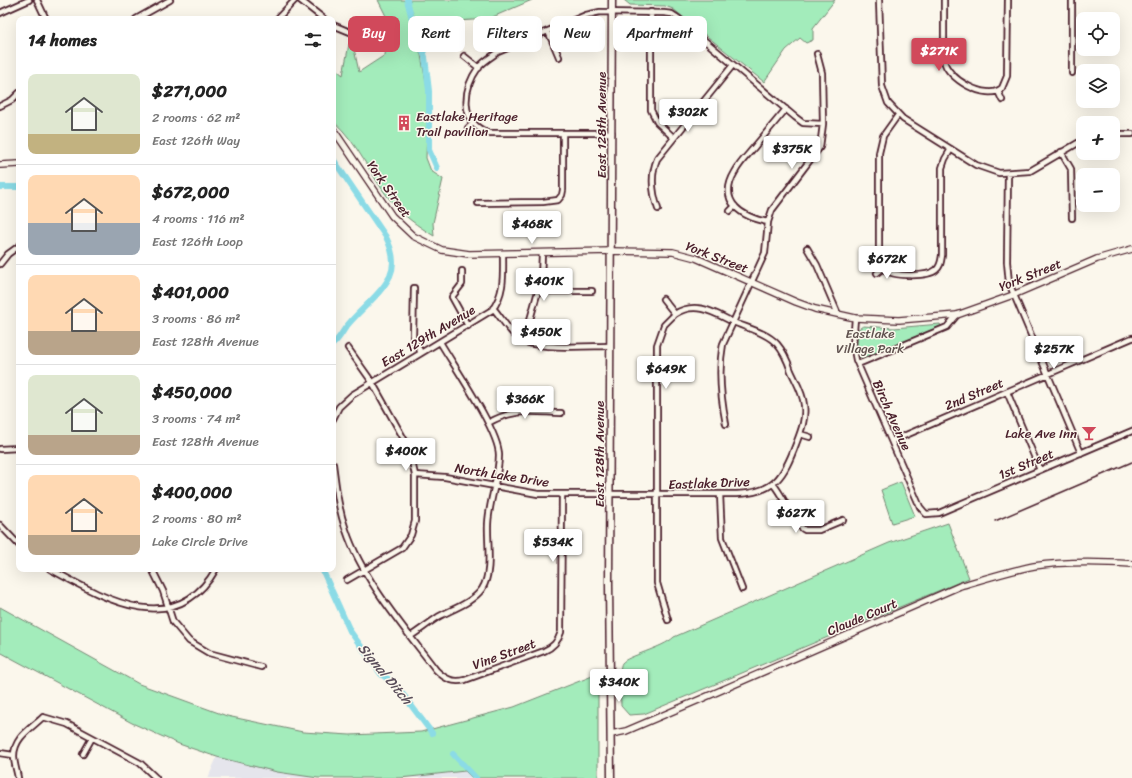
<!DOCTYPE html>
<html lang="en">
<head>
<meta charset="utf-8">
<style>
	:root { --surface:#fff; --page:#f6f6f6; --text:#222; --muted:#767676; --line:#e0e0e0; --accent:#d1495b }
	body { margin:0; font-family:Sriracha,sans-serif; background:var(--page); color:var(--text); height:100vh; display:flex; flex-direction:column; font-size:15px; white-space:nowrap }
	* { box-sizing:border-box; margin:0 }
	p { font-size:13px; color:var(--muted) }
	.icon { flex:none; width:22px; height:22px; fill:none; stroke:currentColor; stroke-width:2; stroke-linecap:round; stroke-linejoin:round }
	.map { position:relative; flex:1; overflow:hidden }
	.panel { position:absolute; left:16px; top:16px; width:320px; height:556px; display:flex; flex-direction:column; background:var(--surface); border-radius:8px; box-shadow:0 4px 16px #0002 }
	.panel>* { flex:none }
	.guide { position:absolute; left:348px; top:16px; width:380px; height:36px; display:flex; gap:8px }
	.tools { position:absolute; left:1076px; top:12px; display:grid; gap:8px }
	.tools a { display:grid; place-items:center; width:44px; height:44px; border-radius:8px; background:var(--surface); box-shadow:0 4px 16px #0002; font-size:20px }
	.price { position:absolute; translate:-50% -34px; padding:0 9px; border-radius:4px; background:#fff; color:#222; font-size:13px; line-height:26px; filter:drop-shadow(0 1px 2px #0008) }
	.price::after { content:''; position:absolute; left:50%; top:24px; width:12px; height:9px; margin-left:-6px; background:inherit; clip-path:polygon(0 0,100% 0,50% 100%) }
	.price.on { background:var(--accent); color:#fff }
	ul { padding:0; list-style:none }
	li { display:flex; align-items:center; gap:12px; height:100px; padding:0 12px }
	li+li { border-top:1px solid var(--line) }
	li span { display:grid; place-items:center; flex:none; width:112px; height:80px; border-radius:8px; color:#555 }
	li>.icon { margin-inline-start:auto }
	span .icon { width:48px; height:48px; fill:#fffc; stroke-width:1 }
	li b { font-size:17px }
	h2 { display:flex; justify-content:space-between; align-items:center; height:48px; padding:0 12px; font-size:17px }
	.tag { padding:0 14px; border-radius:8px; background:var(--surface); box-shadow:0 4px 16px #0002; font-size:14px; line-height:36px }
	.tag.on { background:var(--accent); color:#fff }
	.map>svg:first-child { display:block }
</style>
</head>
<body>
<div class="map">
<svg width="1132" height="778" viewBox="0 0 1132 778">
	<rect width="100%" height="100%" fill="#fbf7ec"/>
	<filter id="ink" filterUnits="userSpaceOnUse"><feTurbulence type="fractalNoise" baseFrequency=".025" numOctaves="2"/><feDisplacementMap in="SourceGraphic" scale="8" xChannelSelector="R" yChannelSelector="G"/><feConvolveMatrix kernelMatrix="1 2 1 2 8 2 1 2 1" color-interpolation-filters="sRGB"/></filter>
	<g filter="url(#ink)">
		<path fill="#e5e5ec" d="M 217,757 L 277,772 L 318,778 L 208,778 Z
			M 465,771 L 472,778 L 400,778 Z"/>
		<path fill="#a3ecbb" stroke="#768673" d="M 378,0 L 405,0 L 421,55 L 428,94 L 426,158 L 431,171 L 443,179 L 433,223 L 434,236 C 418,226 403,216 391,201 C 370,176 358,142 333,121 L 333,67 L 343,75 L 349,44 L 353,44 L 359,72 L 385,55 L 390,24 Z
			M 408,0 L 532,0 L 488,19 L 457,21 L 420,32 Z
			M 624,0 L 835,0 L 813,28 L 813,40 L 806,43 L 800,38 L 786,50 L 764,82 L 673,9 L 665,6 L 630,5 Z
			M 940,324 L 941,326 L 864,358 L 859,357 L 857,354 L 857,330 L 863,326 L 894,328 Z
			M 901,482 L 915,516 L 892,523 L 881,490 Z
			M 948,523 L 969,578 L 644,714 L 629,715 L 621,706 C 621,698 618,669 622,663 C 627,656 663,648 674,637 L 889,543 Z
			M 0,607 L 139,684 L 227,716 L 303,732 L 350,735 L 421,732 L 514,707 L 595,675 L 598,679 L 598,778 L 472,778 L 465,771 L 400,778 L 318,778 L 277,772 L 217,757 L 179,744 L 132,723 L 0,652 Z"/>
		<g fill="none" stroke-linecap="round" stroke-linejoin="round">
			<path stroke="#8bdbe6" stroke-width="6" d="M 407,0 L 412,19
				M 413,22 L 425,57 L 429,91 L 429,150 L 437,168
				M 333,159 L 386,237 C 392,249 396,263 390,276 C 380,296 359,310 346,327 C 341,334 339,339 333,344
				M 0,187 L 19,187
				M 322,569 L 350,631 L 381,674 L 395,684 L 432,733
				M 453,754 L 476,778"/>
			<defs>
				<path id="minor" d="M 37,0 L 46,19
					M 300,0 L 324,19
					M 879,0 L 882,86 L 888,103 L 903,119 L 976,165 L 999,173 L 1030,171 L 1083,140
					M 944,0 L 944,60 C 946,78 987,102 1002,88 L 1007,76 L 1008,0
					M 651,12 L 651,110 L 657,122 L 674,138
					M 0,13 L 29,0
					M 136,19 L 170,0
					M 277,19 L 295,0
					M 333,25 L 350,32
					M 548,31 L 559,57
					M 464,56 L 479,68
					M 1072,73 L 1072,0
					M 998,91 L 1002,100
					M 0,106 L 12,100 L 19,93
					M 898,115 L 883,136 L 879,153 L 879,258 C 880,262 881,266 884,269 C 893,277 928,277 936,270 C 941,266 941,261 942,255 L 942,168 L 945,159 L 951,149
					M 468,128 L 473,123
					M 612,133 L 489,133 C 459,123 463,89 478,68 C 484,61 491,57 498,52 L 586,15 L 600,12 L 664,13 L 672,14 L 678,18 L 795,117 L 803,123 L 823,124
					M 1113,134 L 1132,134
					M 1061,152 L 1071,169 L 1072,218
					M 1008,173 L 1007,262 L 1009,283 L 1081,453
					M 478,203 L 543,202 L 558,200 L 562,195 L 563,190 L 563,134
					M 658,209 C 652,192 650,176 657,159 L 733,65
					M 730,211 L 735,206
					M 768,222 C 742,217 717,202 735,172 C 740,162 749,154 756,145 C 766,133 776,121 786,109
					M 807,248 L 817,265 L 838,314
					M 0,264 L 8,254 L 19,246
					M 462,271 L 462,284 L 452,297 L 468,326
					M 877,273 L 883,268
					M 414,288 L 413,337 L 421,353
					M 538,291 L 592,291
					M 663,299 L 675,314 L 664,325 L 657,345 L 657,583 L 668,620
					M 493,308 C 501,317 510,333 519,339 C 537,350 588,346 610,346
					M 855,318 L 853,345 L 856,360 L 920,507 L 926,514 L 939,513 L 1132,431
					M 519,339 L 526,334 L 538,291 L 541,279 L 542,253
					M 858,364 L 947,327 L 957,315
					M 1007,392 L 1040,470
					M 333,419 L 339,407 L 352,395 L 492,310 C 505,293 503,274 503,254
					M 488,423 C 515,408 531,412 561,413
					M 726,424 C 721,399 718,370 723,344 L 765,253 L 768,222 L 772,210 L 820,147 L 823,124 L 822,73 L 817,54
					M 800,434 L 810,437
					M 892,441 L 1132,338
					M 0,449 L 19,448
					M 333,464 C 336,486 338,508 346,530 C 362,579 405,629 436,670 C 445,679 453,683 465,680 L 544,651 C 553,647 558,642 561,632 L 562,495
					M 415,475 L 445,477 L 538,494 L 737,494 C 775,493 784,476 796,444 C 801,431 806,419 804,405 C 803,393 796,382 791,371 C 788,362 784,352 777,344 C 766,332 746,328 731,321 C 713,312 695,301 675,314
					M 773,484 C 784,496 794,525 805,530 L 819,530 L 843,520
					M 720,494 L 722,538 L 742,589
					M 0,525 L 19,545
					M 50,569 C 103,598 175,641 216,569
					M 152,569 L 163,591 L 173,622 L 189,641 L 209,653 L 261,667
					M 347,580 L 402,548 L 411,535 L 415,521 L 415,475 L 409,448 L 372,382 L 348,348
					M 411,636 C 420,630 429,623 438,617 C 452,609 472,603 482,589 C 493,572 487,543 488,524 C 489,500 499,478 499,455 C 499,431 454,366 440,342
					M 0,753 L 13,755
					M 83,754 L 92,738
					M 18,778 C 17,771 14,764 14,756 C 14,737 32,728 43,717 L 67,724 L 140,763 L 156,778"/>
				<path id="tertiary" d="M 333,129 L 392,216 L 413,236 L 442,250 L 469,254 L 611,251 L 673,252 L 696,258 L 796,302 L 815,309 L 855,318 L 899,320 L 957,315 L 1013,295 L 1097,259 L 1132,249
					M 0,165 L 19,164
					M 611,734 L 626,731 L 701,699 L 960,586 C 984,579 1009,571 1034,566 C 1066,561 1100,562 1132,564"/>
				<path id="secondary" d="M 611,778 L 609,584 L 612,0"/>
			</defs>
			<use href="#minor" stroke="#4a1f2b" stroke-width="8"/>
			<use href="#tertiary" stroke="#4a1f2b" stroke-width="8"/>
			<use href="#secondary" stroke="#4a1f2b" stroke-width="9"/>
			<use href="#minor" stroke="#fbf7ec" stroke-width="4.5"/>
			<use href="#tertiary" stroke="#fbf7ec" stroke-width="5.5"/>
			<use href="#secondary" stroke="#fbf7ec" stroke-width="6"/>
			<path stroke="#4a1f2b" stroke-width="1.5" d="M 995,521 L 1132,462"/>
		</g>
	</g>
	<defs>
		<symbol id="building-bare" viewBox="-9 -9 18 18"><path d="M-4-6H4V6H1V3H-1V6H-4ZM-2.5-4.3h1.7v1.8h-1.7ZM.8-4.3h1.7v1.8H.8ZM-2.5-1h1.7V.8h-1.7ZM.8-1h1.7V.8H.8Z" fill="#d1495b" stroke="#fbf7ec" stroke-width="2.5" paint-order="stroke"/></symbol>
		<symbol id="bar-bare" viewBox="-9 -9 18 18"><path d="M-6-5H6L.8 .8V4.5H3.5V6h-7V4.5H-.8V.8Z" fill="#d1495b" stroke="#fbf7ec" stroke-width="2.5" paint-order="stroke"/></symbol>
	</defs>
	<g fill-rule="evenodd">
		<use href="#building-bare" x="393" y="112" width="22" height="22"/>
		<use href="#bar-bare" x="1078" y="422" width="22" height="22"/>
	</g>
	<g text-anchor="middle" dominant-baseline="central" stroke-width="3" stroke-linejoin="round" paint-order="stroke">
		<g font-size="13" fill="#4a1f2b" stroke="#fbf7ec" text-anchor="start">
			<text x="416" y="116">Eastlake Heritage<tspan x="416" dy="15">Trail pavilion</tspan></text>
			<text x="1077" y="433" text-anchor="end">Lake Ave Inn</text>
		</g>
		<g font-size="13" fill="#4a1f2b" stroke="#fbf7ec">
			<text transform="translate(601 125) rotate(-90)">East 128th Avenue</text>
			<text transform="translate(389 189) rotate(55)">York Street</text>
			<text transform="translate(717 257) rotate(21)">York Street</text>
			<text transform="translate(1030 275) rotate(-22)">York Street</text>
			<text transform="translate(428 336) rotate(-31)">East 129th Avenue</text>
			<text transform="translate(974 394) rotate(-23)">2nd Street</text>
			<text transform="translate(892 415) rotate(66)">Birch Avenue</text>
			<text transform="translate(599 454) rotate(-90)">East 128th Avenue</text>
			<text transform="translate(1026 464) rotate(-23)">1st Street</text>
			<text transform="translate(502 475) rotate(9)">North Lake Drive</text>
			<text transform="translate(709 483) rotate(-2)">Eastlake Drive</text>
			<text transform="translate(862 617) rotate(-23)">Claude Court</text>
			<text transform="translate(504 654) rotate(-20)">Vine Street</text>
		</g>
		<g font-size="13" fill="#60524f" stroke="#fbf7ec">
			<text x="870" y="333">Eastlake<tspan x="870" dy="15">Village Park</tspan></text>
		</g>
		<g font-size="14" font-style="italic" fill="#5a4e5a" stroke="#fbf7ec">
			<text transform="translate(385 674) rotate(50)">Signal Ditch</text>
		</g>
	</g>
</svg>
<div class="tools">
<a><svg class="icon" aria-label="locate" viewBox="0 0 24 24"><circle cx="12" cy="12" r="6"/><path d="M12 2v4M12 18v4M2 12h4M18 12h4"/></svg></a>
<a><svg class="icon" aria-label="layers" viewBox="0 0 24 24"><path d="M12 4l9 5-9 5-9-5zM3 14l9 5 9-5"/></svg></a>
<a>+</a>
<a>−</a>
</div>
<b class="price on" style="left:939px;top:72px">$271K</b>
<b class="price" style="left:688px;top:133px">$302K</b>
<b class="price" style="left:792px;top:170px">$375K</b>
<b class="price" style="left:532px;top:245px">$468K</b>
<b class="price" style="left:887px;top:280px">$672K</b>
<b class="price" style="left:544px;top:302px">$401K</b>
<b class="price" style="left:541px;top:353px">$450K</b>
<b class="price" style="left:1054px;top:370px">$257K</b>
<b class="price" style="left:666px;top:390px">$649K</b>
<b class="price" style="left:525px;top:420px">$366K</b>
<b class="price" style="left:406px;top:472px">$400K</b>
<b class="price" style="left:796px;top:534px">$627K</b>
<b class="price" style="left:553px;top:563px">$534K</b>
<b class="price" style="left:619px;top:703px">$340K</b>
<div class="guide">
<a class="tag on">Buy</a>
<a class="tag">Rent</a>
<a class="tag">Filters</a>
<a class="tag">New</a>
<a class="tag">Apartment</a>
</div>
<section class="panel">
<h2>14 homes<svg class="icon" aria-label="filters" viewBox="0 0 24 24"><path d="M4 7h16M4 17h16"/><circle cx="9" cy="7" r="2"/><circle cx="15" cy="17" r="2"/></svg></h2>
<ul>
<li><span style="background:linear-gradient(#dfe7d0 75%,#c2b280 0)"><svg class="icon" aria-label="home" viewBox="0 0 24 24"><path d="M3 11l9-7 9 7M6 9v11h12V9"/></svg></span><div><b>$271,000</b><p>2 rooms · 62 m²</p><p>East 126th Way</p></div></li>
<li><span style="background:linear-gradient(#ffd9b3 60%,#9aa5b1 0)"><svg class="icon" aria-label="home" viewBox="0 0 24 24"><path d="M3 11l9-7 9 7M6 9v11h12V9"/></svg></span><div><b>$672,000</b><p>4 rooms · 116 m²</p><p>East 126th Loop</p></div></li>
<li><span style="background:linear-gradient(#ffd9b3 70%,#b9a48a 0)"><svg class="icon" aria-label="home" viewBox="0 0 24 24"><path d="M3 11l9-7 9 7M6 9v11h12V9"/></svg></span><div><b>$401,000</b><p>3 rooms · 86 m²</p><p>East 128th Avenue</p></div></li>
<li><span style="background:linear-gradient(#dfe7d0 75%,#b9a48a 0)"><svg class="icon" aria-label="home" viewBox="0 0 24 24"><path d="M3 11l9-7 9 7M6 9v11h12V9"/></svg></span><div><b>$450,000</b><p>3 rooms · 74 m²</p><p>East 128th Avenue</p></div></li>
<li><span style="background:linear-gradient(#ffd9b3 75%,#b9a48a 0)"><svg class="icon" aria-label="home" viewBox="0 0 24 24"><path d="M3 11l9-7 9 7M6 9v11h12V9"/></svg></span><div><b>$400,000</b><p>2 rooms · 80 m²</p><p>Lake Circle Drive</p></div></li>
</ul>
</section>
</div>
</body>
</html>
